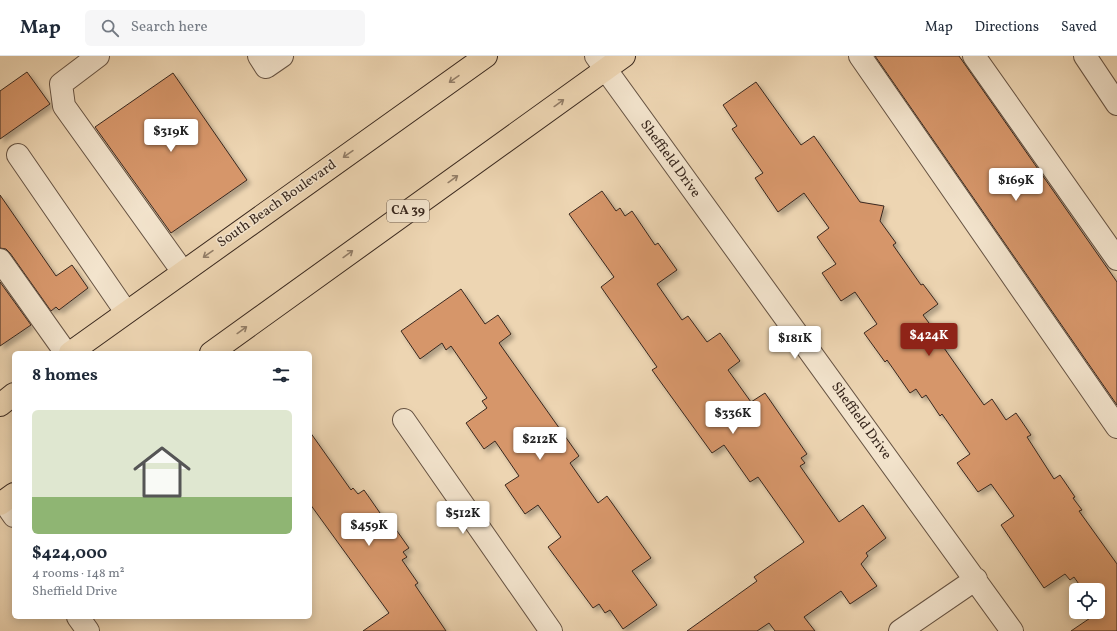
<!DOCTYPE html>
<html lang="en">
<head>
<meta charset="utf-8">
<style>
	:root { --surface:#fff; --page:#f6f6f7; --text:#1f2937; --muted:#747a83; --line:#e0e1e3; --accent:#8f2418 }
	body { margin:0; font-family:Vollkorn,serif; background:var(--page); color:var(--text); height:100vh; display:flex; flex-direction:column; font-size:15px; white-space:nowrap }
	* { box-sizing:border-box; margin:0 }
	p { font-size:13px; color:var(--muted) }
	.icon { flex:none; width:22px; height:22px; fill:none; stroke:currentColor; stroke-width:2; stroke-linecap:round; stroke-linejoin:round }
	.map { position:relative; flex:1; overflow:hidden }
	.drawer { position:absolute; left:12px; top:295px; width:300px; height:268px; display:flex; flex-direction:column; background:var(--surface); border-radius:6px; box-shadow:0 2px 10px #0003 }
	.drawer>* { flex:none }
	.tools { position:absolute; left:1069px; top:527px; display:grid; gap:8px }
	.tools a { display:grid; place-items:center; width:36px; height:36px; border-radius:6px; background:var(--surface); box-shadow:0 2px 10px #0003; font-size:20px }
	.price { position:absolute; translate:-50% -34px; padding:0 9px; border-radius:4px; background:#fff; color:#222; font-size:13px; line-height:26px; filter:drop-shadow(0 1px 2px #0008) }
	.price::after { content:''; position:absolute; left:50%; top:24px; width:12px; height:9px; margin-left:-6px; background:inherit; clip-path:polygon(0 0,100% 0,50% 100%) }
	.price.selected { background:var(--accent); color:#fff }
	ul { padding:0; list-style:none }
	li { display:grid; align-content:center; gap:8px; height:212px; padding:0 20px }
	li+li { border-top:1px solid var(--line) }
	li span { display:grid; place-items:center; height:124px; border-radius:6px; color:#555 }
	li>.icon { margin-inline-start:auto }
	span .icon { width:72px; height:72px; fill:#fffc; stroke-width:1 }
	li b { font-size:17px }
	h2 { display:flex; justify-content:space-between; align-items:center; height:48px; padding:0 20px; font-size:17px }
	header { display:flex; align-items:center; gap:24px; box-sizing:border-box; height:56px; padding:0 20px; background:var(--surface); border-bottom:1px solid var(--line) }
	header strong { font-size:19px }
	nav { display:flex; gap:22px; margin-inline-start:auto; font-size:14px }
	.search { width:280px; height:36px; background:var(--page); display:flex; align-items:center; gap:10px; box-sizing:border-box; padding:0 14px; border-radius:6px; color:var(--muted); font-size:15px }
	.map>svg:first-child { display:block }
</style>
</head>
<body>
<header>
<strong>Map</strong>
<div class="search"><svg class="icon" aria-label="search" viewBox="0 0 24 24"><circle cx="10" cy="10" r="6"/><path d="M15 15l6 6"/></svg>Search here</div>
<nav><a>Map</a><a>Directions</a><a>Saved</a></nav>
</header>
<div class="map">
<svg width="1117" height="575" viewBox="0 0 1117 575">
	<defs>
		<filter id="shadow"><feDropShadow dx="3.5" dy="3.5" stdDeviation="2" flood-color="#0004"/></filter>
	</defs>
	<rect width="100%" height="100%" fill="#edd5b2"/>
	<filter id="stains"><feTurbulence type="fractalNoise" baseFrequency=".005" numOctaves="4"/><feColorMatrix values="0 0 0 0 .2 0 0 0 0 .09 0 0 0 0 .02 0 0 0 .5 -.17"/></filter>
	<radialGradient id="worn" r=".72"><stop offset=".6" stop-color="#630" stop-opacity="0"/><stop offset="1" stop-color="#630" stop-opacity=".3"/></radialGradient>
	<path fill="#d6966b" stroke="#39281e" filter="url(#shadow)" d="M 875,0 L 959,0 L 1117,226 L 1117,349 Z
		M 27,16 L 50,48 L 0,83 L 0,35 Z
		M 173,17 L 247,124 L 171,177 L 95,71 Z
		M 756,26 L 801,89 L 814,80 L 860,146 L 884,150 L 880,165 L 896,187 L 893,189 L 921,229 L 923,228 L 938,248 L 923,259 L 932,271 L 930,272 L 984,349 L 992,343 L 1006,364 L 1016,357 L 1031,379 L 1027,381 L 1054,423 L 1060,419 L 1075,441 L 1073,442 L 1082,454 L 1079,455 L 1117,508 L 1117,575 L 1071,575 L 1099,556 L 1098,534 L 1083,534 L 1074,521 L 1070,524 L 1065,518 L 1044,532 L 1001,469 L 1014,460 L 991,428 L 978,436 L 957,407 L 970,398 L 942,358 L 940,360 L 926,339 L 922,342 L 916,333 L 910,337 L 887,304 L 885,306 L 864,277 L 877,268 L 855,236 L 841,245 L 822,217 L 836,208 L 817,181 L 829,172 L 804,137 L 778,156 L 755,122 L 763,117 L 732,73 L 737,70 L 723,49 Z
		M 602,135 L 616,155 L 620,152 L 625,160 L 632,155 L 655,189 L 658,187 L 677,214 L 657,228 L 682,264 L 688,260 L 707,286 L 720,277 L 740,305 L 728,314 L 751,346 L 765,337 L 807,398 L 801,402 L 805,407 L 800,410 L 839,466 L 863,449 L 886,482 L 866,497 L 868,500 L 861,508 L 877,530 L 850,548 L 841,535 L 804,561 L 815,575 L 775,575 L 769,567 L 757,575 L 687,575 L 757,525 L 754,521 L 804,486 L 758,421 L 750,426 L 724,389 L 712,397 L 652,314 L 657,311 L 601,231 L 614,221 L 569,158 Z
		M 0,139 L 56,220 L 72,209 L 88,232 L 59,254 L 56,251 L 51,255 L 10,197 L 6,193 L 0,192 Z
		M 0,226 L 31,269 L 0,290 Z
		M 461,233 L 485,268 L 498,259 L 511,278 L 499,287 L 579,400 L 570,407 L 598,447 L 607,440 L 651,502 L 632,515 L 657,549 L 623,573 L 610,554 L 605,557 L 599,548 L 593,552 L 548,491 L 561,481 L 538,449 L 525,458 L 505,429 L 519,420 L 495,385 L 484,393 L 466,367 L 487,352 L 482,345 L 487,342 L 451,290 L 446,294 L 442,287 L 420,303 L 401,275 Z
		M 310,376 L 351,434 L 353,432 L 358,438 L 364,434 L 387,467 L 390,465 L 409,492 L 403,496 L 407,501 L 402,504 L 418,527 L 415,529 L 446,575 L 363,575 L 389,557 L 310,448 Z"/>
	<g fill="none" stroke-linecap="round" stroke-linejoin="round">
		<defs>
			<path id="minor" d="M 98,0 L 61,28 L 64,50 L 183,216
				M 259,0 L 266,11 L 282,0
				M 596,0 L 1012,575
				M 860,0 L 1117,371
				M 974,0 L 1117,203
				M 1085,0 L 1117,48
				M 18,99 L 126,256
				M 0,204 L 66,297
				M 404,364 L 551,575
				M 4,446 L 14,460
				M 78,561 L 88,575
				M 900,575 L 976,523"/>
			<path id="major" d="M 70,297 L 486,0
				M 211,297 L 624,0
				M 0,349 L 14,338
				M 0,448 L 14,438"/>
		</defs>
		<use href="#minor" stroke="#665343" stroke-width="24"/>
		<use href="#major" stroke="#39281e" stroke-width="24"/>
		<use href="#minor" stroke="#f3e4cd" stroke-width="22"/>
		<use href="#major" stroke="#edd5b2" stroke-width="22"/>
	</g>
	<defs><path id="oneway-shaft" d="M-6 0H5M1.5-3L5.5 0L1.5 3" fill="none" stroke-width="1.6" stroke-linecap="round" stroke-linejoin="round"/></defs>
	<g stroke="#937e68">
		<use href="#oneway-shaft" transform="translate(454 23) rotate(145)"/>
		<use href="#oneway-shaft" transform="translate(559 47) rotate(-36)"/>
		<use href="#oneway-shaft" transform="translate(348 98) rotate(145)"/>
		<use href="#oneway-shaft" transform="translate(453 123) rotate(-36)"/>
		<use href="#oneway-shaft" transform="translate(208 198) rotate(145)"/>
		<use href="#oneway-shaft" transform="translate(348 198) rotate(-36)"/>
		<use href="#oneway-shaft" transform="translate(242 274) rotate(-36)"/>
	</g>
	<g text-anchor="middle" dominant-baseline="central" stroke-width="3" stroke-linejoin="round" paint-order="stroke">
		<rect fill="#f3e4cd" stroke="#716052" stroke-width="1" x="387" y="144" width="42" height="22" rx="3"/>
		<g font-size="13" font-weight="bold" fill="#39281e">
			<text x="408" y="155">CA 39</text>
		</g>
		<g font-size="14" fill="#39281e" stroke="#f3e4cd">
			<text transform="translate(670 103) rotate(54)">Sheffield Drive</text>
			<text transform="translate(277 148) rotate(-35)">South Beach Boulevard</text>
			<text transform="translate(861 365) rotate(54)">Sheffield Drive</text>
		</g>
	</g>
	<rect width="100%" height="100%" filter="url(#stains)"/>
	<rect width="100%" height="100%" fill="url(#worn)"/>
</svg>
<div class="tools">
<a><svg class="icon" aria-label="locate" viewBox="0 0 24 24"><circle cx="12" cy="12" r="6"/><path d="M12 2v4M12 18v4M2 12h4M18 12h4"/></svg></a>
</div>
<b class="price" style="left:171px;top:97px">$319K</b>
<b class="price" style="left:1016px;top:146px">$169K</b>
<b class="price selected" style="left:929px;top:301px">$424K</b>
<b class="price" style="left:795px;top:304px">$181K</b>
<b class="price" style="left:733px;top:379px">$336K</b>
<b class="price" style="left:540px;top:405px">$212K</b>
<b class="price" style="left:463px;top:479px">$512K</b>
<b class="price" style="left:369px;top:491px">$459K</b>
<section class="drawer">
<h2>8 homes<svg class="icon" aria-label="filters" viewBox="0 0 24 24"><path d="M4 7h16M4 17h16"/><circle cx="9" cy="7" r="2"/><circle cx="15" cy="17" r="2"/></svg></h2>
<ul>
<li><span style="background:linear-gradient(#dfe7d0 70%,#8fb573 0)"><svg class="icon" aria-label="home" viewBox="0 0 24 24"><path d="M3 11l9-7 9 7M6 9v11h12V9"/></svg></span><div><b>$424,000</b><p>4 rooms · 148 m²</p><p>Sheffield Drive</p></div></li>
</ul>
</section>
</div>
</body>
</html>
